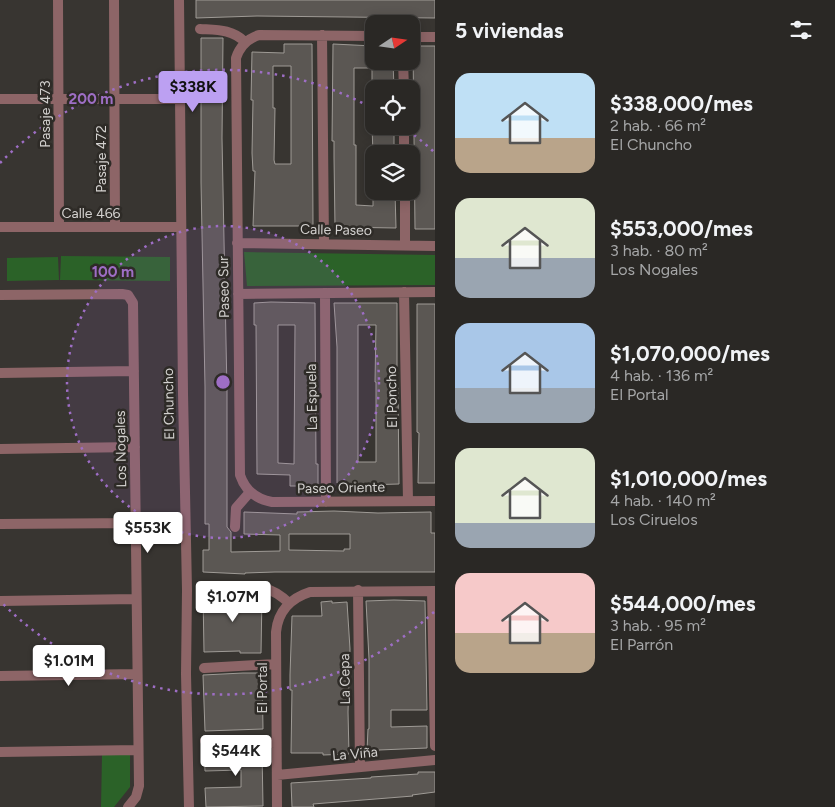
<!DOCTYPE html>
<html lang="es">
<head>
<meta charset="utf-8">
<style>
	:root { --surface:#2a2825; --page:#32302d; --text:#f1f3f6; --muted:#a5a6a7; --line:#464442; --accent:#bca0f2 }
	body { margin:0; font-family:Figtree,sans-serif; background:var(--page); color:var(--text); height:100vh; display:flex; flex-direction:column; font-size:19px; white-space:nowrap }
	* { box-sizing:border-box; margin:0 }
	p { font-size:16px; color:var(--muted) }
	.icon { flex:none; width:28px; height:28px; fill:none; stroke:currentColor; stroke-width:2; stroke-linecap:round; stroke-linejoin:round }
	.map { position:relative; flex:1; overflow:hidden }
	.details { display:flex; flex-direction:column; background:var(--surface); width:400px }
	.details>* { flex:none }
	.needle { width:32px; rotate:77deg }
	.buttons { position:absolute; left:365px; top:15px; display:grid; gap:10px }
	.buttons a { display:grid; place-items:center; width:55px; height:55px; border-radius:10px; background:var(--surface); box-shadow:0 2px 12px #0003,0 0 0 1px var(--line); font-size:25px }
	.price { position:absolute; translate:-50% -42px; padding:0 11px; border-radius:5px; background:#fff; color:#222; font-size:16px; line-height:32px; filter:drop-shadow(0 1px 2px #0008) }
	.price::after { content:''; position:absolute; left:50%; top:30px; width:15px; height:11px; margin-left:-8px; background:inherit; clip-path:polygon(0 0,100% 0,50% 100%) }
	.price.current { background:var(--accent); color:#111 }
	ul { padding:0; list-style:none }
	li { display:flex; align-items:center; gap:15px; height:125px; padding:0 20px }
	li span { display:grid; place-items:center; flex:none; width:140px; height:100px; border-radius:15px; color:#555 }
	li>.icon { margin-inline-start:auto }
	span .icon { width:60px; height:60px; fill:#fffc; stroke-width:1 }
	li b { font-size:21px }
	h2 { display:flex; justify-content:space-between; align-items:center; height:60px; padding:0 20px; font-size:21px }
	main { display:flex; flex:1; min-height:0 }
	.map>svg:first-child { display:block }
</style>
</head>
<body>
<main>
<div class="map">
<svg width="435" height="807" viewBox="0 0 435 807">
	<rect width="100%" height="100%" fill="#383531"/>
	<path fill="#2b6228" d="M 244,252 L 435,255 L 435,285 L 247,286 Z
		M 61,256 L 170,257 L 170,281 L 60,280 Z
		M 58,257 L 59,280 L 7,281 L 7,258 Z
		M 130,754 L 130,787 L 114,807 L 101,807 L 102,755 Z"/>
	<path fill="#5b5753" stroke="#9f9b96" fill-rule="evenodd" d="M 196,0 L 435,0 L 435,18 L 257,16 L 196,18 Z
		M 201,38 L 223,38 L 222,138 L 227,392 L 227,527 L 231,532 L 231,552 L 280,551 L 280,535 L 244,534 L 244,512 L 297,514 L 297,512 L 334,511 L 378,513 L 431,512 L 431,533 L 435,533 L 435,572 L 275,572 L 245,573 L 245,574 L 203,572 L 203,550 L 209,550 L 209,524 L 205,524 L 205,387 L 201,182 ZM 289,534 L 350,534 L 350,549 L 344,549 L 344,551 L 289,550 Z
		M 284,44 L 312,44 L 313,226 L 253,226 L 255,171 L 253,171 L 252,153 L 253,100 L 251,100 L 252,52 L 284,53 ZM 273,66 L 291,66 L 291,164 L 275,164 L 274,160 L 275,108 L 273,108 Z
		M 333,44 L 374,46 L 374,61 L 393,61 L 394,89 L 372,89 L 372,68 L 354,68 L 354,145 L 356,145 L 356,205 L 373,206 L 373,191 L 395,191 L 396,228 L 335,227 L 334,157 L 334,141 L 332,141 Z
		M 413,46 L 435,46 L 435,229 L 415,229 Z
		M 372,126 L 394,126 L 394,154 L 373,154 Z
		M 271,302 L 315,303 L 316,464 L 318,464 L 318,486 L 290,486 L 290,475 L 257,474 L 256,325 L 254,325 L 254,303 ZM 278,325 L 295,325 L 294,464 L 278,463 Z
		M 334,303 L 397,303 L 397,388 L 398,388 L 399,484 L 363,485 L 337,483 L 337,347 ZM 358,325 L 376,325 L 375,382 L 376,382 L 376,462 L 358,462 Z
		M 417,304 L 435,304 L 435,483 L 418,483 L 419,433 L 417,432 Z
		M 203,594 L 262,595 L 261,653 L 240,653 L 240,651 L 204,652 Z
		M 394,600 L 425,601 L 427,710 L 391,710 L 391,727 L 427,726 L 427,748 L 379,750 L 378,752 L 367,751 L 368,729 L 369,729 L 369,659 L 366,601 Z
		M 332,601 L 332,603 L 347,602 L 350,649 L 348,712 L 349,754 L 323,755 L 323,753 L 291,753 L 292,690 L 290,690 L 290,675 L 292,616 L 322,616 L 321,602 Z
		M 243,673 L 262,673 L 263,729 L 205,731 L 203,675 Z
		M 226,748 L 262,750 L 263,806 L 206,807 L 205,788 L 241,787 L 241,770 L 205,771 L 204,750 Z
		M 418,772 L 435,772 L 435,792 L 412,795 L 413,796 L 313,804 L 314,807 L 292,807 L 291,783 L 371,778 L 371,777 L 418,774 Z"/>
	<g fill="none" stroke-linecap="round" stroke-linejoin="round">
		<path stroke="#8d6567" stroke-width="10" d="M 58,0 L 59,227
			M 114,0 L 115,227
			M 179,0 L 183,393 L 187,590 L 186,674 L 189,807
			M 200,29 C 217,30 232,29 245,42
			M 322,35 L 324,244
			M 374,36 L 259,35 C 247,39 240,46 236,58 L 240,475 C 245,490 255,499 272,502 L 435,501
			M 411,37 L 435,37
			M 403,61 L 404,89
			M 0,99 L 181,99
			M 404,126 L 404,154
			M 405,191 L 405,245
			M 0,227 L 181,227
			M 237,243 L 435,246
			M 404,292 L 408,501
			M 325,293 L 326,502
			M 238,294 L 435,292
			M 0,295 L 122,294 L 128,295 L 133,303 L 139,786 L 136,797 L 128,807
			M 0,373 L 134,371
			M 0,449 L 135,447
			M 0,524 L 136,523
			M 235,527 L 236,508 L 250,492
			M 221,587 C 251,587 266,581 289,603
			M 358,590 L 360,767
			M 432,591 L 435,746
			M 0,601 L 136,599
			M 204,668 L 276,664
			M 0,676 L 137,674
			M 205,741 L 276,743
			M 0,752 L 138,750
			M 277,775 L 435,760
			M 277,807 L 276,632 C 278,611 291,598 310,592 L 435,591"/>
	</g>
	<circle cx="223" cy="382" r="156" fill="#9e6ec5" fill-opacity=".12"/>
	<g fill="none" stroke="#9e6ec5" stroke-width="2.5" stroke-dasharray="2.5 5">
		<circle cx="223" cy="382" r="156"/>
		<path d="M434 612A312 312 0 0 1 0 601M0 163A312 312 0 0 1 372 108M402 126A312 312 0 0 1 434 152"/>
	</g>
	<g text-anchor="middle" dominant-baseline="central" stroke-width="5" stroke-linejoin="round" paint-order="stroke">
		<g font-size="14" fill="#d3d1cf" stroke="#2e2b27">
			<text transform="translate(45 114) rotate(-90)">Pasaje 473</text>
			<text transform="translate(101 159) rotate(-90)">Pasaje 472</text>
			<text x="91" y="213">Calle 466</text>
			<text transform="translate(336 230) rotate(1)">Calle Paseo</text>
			<text transform="translate(224 287) rotate(-91)">Paseo Sur</text>
			<text transform="translate(312 397) rotate(-91)">La Espuela</text>
			<text transform="translate(392 397) rotate(-91)">El Poncho</text>
			<text transform="translate(169 404) rotate(-91)">El Chuncho</text>
			<text transform="translate(121 449) rotate(-91)">Los Nogales</text>
			<text transform="translate(341 488) rotate(-1)">Paseo Oriente</text>
			<text transform="translate(345 679) rotate(-91)">La Cepa</text>
			<text transform="translate(262 688) rotate(-90)">El Portal</text>
			<text transform="translate(355 754) rotate(-5)">La Viña</text>
		</g>
	</g>
	<circle cx="223" cy="382" r="8" fill="#9e6ec5" stroke="#2e2b27" stroke-width="2.5"/>
	<g font-size="15" text-anchor="middle" font-weight="bold" fill="#9e6ec5" stroke="#2e2b27" stroke-width="5" stroke-linejoin="round" paint-order="stroke">
		<text x="91" y="104">200 m</text>
		<text x="113" y="277">100 m</text>
	</g>
</svg>
<div class="buttons">
<a><svg class="needle" viewBox="-14 -14 28 28"><path d="M0-13l5 13h-10z" fill="#e53935"/><path d="M0 13l5-13h-10z" fill="#a5a6a7"/></svg></a>
<a><svg class="icon" aria-label="locate" viewBox="0 0 24 24"><circle cx="12" cy="12" r="6"/><path d="M12 2v4M12 18v4M2 12h4M18 12h4"/></svg></a>
<a><svg class="icon" aria-label="layers" viewBox="0 0 24 24"><path d="M12 4l9 5-9 5-9-5zM3 14l9 5 9-5"/></svg></a>
</div>
<b class="price current" style="left:193px;top:113px">$338K</b>
<b class="price" style="left:148px;top:554px">$553K</b>
<b class="price" style="left:233px;top:623px">$1.07M</b>
<b class="price" style="left:69px;top:687px">$1.01M</b>
<b class="price" style="left:236px;top:777px">$544K</b>
</div>
<section class="details">
<h2>5 viviendas<svg class="icon" aria-label="filters" viewBox="0 0 24 24"><path d="M4 7h16M4 17h16"/><circle cx="9" cy="7" r="2"/><circle cx="15" cy="17" r="2"/></svg></h2>
<ul>
<li><span style="background:linear-gradient(#bfe0f5 65%,#b9a48a 0)"><svg class="icon" aria-label="home" viewBox="0 0 24 24"><path d="M3 11l9-7 9 7M6 9v11h12V9"/></svg></span><div><b>$338,000/mes</b><p>2 hab. · 66 m²</p><p>El Chuncho</p></div></li>
<li><span style="background:linear-gradient(#dfe7d0 60%,#9aa5b1 0)"><svg class="icon" aria-label="home" viewBox="0 0 24 24"><path d="M3 11l9-7 9 7M6 9v11h12V9"/></svg></span><div><b>$553,000/mes</b><p>3 hab. · 80 m²</p><p>Los Nogales</p></div></li>
<li><span style="background:linear-gradient(#a9c7e8 65%,#9aa5b1 0)"><svg class="icon" aria-label="home" viewBox="0 0 24 24"><path d="M3 11l9-7 9 7M6 9v11h12V9"/></svg></span><div><b>$1,070,000/mes</b><p>4 hab. · 136 m²</p><p>El Portal</p></div></li>
<li><span style="background:linear-gradient(#dfe7d0 75%,#9aa5b1 0)"><svg class="icon" aria-label="home" viewBox="0 0 24 24"><path d="M3 11l9-7 9 7M6 9v11h12V9"/></svg></span><div><b>$1,010,000/mes</b><p>4 hab. · 140 m²</p><p>Los Ciruelos</p></div></li>
<li><span style="background:linear-gradient(#f6c9c9 60%,#b9a48a 0)"><svg class="icon" aria-label="home" viewBox="0 0 24 24"><path d="M3 11l9-7 9 7M6 9v11h12V9"/></svg></span><div><b>$544,000/mes</b><p>3 hab. · 95 m²</p><p>El Parrón</p></div></li>
</ul>
</section>
</main>
</body>
</html>
